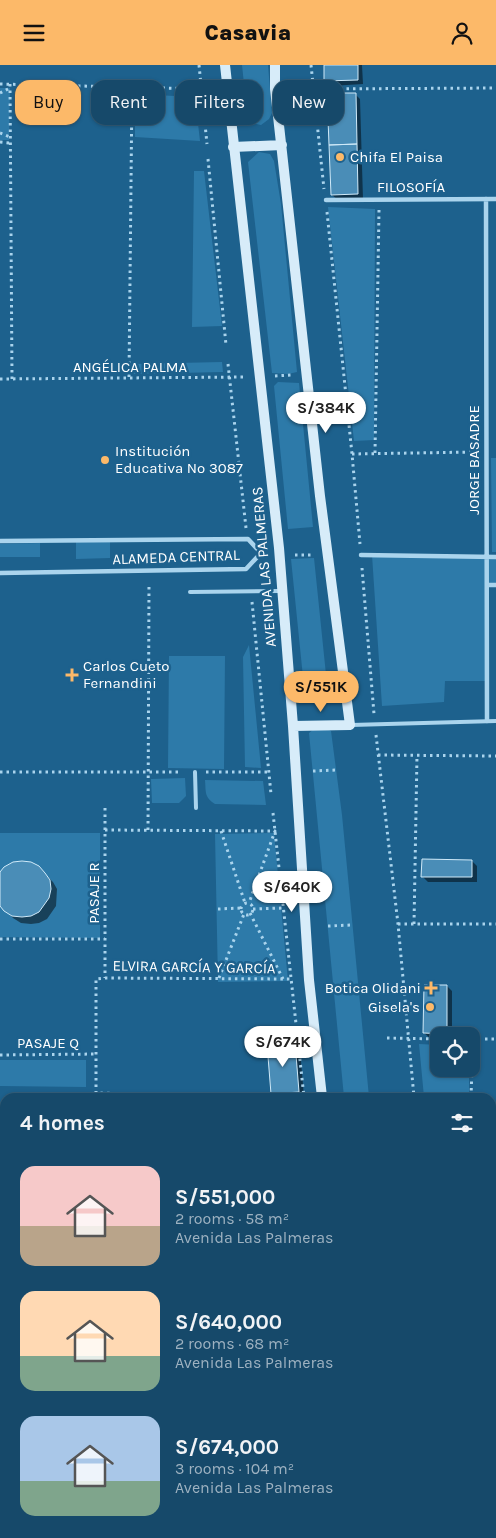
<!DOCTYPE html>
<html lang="en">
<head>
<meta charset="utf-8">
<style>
	:root { --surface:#16496a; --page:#235372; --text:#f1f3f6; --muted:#9eb2c1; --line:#35617e; --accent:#fcb969 }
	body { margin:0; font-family:Karla,sans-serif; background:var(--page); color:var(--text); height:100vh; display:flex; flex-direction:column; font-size:19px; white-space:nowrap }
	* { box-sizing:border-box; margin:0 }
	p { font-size:16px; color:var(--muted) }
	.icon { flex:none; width:28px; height:28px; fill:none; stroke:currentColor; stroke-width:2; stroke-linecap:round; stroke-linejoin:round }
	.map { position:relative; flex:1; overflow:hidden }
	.sheet { position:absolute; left:0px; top:1028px; width:496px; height:446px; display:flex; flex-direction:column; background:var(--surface); border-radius:15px 15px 0 0; box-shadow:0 1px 4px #0004,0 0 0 1px var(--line) }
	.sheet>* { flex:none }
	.banner { position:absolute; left:15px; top:15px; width:466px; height:45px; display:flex; gap:10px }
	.tools { position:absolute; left:430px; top:962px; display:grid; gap:10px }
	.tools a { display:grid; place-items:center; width:50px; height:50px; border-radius:10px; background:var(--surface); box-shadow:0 1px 4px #0004,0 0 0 1px var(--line); font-size:25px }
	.price { position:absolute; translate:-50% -42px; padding:0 11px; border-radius:18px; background:#fff; color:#222; font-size:16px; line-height:32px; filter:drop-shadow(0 1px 2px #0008) }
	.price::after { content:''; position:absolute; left:50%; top:30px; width:15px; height:11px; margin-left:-8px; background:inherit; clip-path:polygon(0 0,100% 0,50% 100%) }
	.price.on { background:var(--accent); color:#111 }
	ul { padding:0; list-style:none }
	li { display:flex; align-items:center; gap:15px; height:125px; padding:0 20px }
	li span { display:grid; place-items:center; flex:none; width:140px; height:100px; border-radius:15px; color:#555 }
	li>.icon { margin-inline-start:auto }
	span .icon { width:60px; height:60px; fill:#fffc; stroke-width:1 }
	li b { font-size:21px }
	h2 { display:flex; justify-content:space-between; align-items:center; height:60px; padding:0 20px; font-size:21px }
	.tag { padding:0 18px; border-radius:15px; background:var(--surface); box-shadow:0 1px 4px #0004,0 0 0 1px var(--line); font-size:18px; line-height:45px }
	.tag.on { background:var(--accent); color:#111 }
	header { display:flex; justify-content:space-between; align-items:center; height:65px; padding:0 20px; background:var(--accent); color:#111; font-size:22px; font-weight:800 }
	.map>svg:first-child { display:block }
</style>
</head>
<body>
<header><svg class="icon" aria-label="menu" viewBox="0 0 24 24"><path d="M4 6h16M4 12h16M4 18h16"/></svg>Casavia<svg class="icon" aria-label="person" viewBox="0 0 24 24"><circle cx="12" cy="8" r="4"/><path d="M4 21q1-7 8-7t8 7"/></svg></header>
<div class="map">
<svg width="496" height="1473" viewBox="0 0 496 1473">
	<rect width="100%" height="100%" fill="#1d618d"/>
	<path fill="#2d7aa9" d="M 242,0 L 268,0 L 272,48 L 269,54 L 261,60 L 248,57 Z
		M 0,23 L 10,23 L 9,75 L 0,75 Z
		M 135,29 L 195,32 L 200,76 L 135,72 Z
		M 259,87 L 270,89 L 274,96 L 281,139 L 297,307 L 288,309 L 272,308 L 248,97 Z
		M 194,106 L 204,106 L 222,261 L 192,262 Z
		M 328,142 L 375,144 L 374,375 L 354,376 Z
		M 222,297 L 223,307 L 133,309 L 133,299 Z
		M 278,317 L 299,318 L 313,462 L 288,464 L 274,321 Z
		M 491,393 L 496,393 L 496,487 L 492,487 Z
		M 76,477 L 110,477 L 110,493 L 76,494 Z
		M 40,478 L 40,492 L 0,492 L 0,479 Z
		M 372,490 L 496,492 L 496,520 L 487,520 L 487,616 L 445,616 L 444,637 L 382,641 Z
		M 314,493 L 328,629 L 319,634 L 312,635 L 304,622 L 291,494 Z
		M 249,580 L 261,703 L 245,702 L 243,592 Z
		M 169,591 L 225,591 L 224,704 L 168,703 Z
		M 324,662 L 331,666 L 342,750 L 369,1032 L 344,1032 L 309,668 L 315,663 Z
		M 185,713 L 186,731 L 179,738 L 152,738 L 151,714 Z
		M 205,715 L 263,716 L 266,740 L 215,739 C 204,732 206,727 205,715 Z
		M 0,768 L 100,768 L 100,873 L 0,872 Z
		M 274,768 L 288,916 L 218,917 L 215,769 Z
		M 419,979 L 439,980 L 439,1004 L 469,1004 L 469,1032 L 424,1032 Z
		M 0,995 L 86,995 L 86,1022 L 0,1021 Z
		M 0,1125 L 5,1126 L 5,1469 L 171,1469 L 171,1473 L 0,1473 Z
		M 386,1469 L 411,1469 L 411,1473 L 386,1473 Z"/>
	<path fill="#0007" d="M 325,0 L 362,0 L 363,19 L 331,21 L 326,16 Z
		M 355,29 L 360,34 L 363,134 L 338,135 L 332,130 Z
		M 472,796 L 477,801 L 477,817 L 428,817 L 423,812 Z
		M 38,802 L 53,817 L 57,824 L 56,841 L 47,854 L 39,858 L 31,859 L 21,858 L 13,853 L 0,839 L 0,809 Z
		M 447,921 L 452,926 L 452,971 L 430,973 L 424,968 Z
		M 295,978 L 300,984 L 304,1032 L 276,1032 L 272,1028 Z
		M 491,1170 L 496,1174 L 496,1215 L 491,1215 Z
		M 496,1370 L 496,1404 L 491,1404 L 491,1371 Z
		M 491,1413 L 496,1413 L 496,1473 L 475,1473 L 475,1469 L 491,1469 Z"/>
	<path fill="#4a8db7" stroke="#d0eaf9" d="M 324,0 L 358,0 L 358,15 L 324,16 Z
		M 327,28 L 356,28 L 357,79 L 329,80 Z
		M 357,79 L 358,129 L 331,130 L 329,80 Z
		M 422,794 L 472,795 L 472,812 L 421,812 Z
		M 22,796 L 31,797 L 39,801 L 45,808 L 50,815 L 51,824 L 49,833 L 39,847 L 31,851 L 22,852 L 12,851 L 4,846 L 0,841 L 0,807 L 4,802 L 13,797 Z
		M 424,920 L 447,920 L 447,969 L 423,968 Z
		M 295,977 L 299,1027 L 271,1029 L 267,979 Z
		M 491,1169 L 493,1169 L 495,1207 L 491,1208 Z
		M 491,1369 L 496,1369 L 496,1396 L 491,1396 Z
		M 491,1412 L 496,1412 L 496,1438 L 491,1438 Z
		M 491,1448 L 496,1448 L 496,1473 L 474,1473 L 473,1469 L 491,1469 Z"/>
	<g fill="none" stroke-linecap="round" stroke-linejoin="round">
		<path stroke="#aad4ed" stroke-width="3" stroke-dasharray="2.5 4" stroke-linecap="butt" d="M 199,0 L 207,79
			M 311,0 L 324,124
			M 0,19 L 202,24
			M 10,19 L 12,314
			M 314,24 L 496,23
			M 0,28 L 10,23
			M 0,68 L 10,72
			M 0,77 L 10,78
			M 208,94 L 226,280
			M 327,147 L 352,389 L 360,479
			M 228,299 L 246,463
			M 275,311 L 291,310
			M 129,312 L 132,22
			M 0,314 L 244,312
			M 375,388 L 379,145
			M 352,389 L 475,387
			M 295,490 L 314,490
			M 362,503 L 374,649
			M 252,537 L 271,729
			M 376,670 L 398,859 L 414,1032
			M 378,690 L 496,691
			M 313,706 L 336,705
			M 0,707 L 182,707
			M 206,707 L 268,707
			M 105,743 L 105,913
			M 273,748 L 304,1032
			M 105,765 L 275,766 L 249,838
			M 148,765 L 149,518
			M 221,766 L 245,838
			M241 844a6 6 0 1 1 12 0a6 6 0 1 1-12 0Z
			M 218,844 L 241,843
			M 253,844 L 283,843
			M 250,848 L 283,914
			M 398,859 L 496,859
			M 414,859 L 417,690
			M 328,861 L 352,860
			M 0,874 L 105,874
			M 219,913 L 244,849
			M 387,973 L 439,974
			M 472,974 L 496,974
			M 0,990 L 97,989
			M 246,1032 L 96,1028 L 96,914 L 105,913 L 291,914
			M 471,1032 L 473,974
			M 0,1094 L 5,1095
			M 491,1168 L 496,1168
			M 3,1325 L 5,1324
			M 347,1469 L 347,1473
			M 456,1469 L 456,1473"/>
		<path stroke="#aad4ed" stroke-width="4" d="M 190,527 L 280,526
			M 351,660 L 496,656
			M 195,707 L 196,743"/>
		<path stroke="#aad4ed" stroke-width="4.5" d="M 486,134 L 487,656
			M 326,135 L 496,134
			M 0,476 L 248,474 L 261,488 L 246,504 L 0,508
			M 361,490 L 496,492
			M 487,520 L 496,520"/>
		<path stroke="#aad4ed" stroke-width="5" d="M 184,1469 L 184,1473"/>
		<path stroke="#aad4ed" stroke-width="9" d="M 0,1113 L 5,1113
			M 491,1148 L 496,1148"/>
		<path stroke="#d7ecf9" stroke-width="10" d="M 225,0 L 279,483 L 293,661 L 309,915 L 322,1032
			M 275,0 L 275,24 L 320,431 L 350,660 L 293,661
			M 233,82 L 282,80
			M 367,1469 L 368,1473"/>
	</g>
	<g fill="#fcb969" stroke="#1d618d" stroke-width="2">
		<circle cx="340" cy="92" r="5"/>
		<circle cx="105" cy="395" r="5"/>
		<path d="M69.5 602.5h5v5h5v5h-5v5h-5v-5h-5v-5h5z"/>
		<path d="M428.5 915.5h5v5h5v5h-5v5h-5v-5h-5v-5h5z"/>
		<circle cx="430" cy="942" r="5"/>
	</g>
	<g text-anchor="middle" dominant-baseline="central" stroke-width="5" stroke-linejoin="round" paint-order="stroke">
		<g font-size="15" fill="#fff" stroke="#1d618d" text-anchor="start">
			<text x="350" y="92">Chifa El Paisa</text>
			<text x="115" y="386">Institución<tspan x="115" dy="17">Educativa Nº 3087</tspan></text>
			<text x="83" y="601">Carlos Cueto<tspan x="83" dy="17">Fernandini</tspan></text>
			<text x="421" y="923" text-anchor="end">Botica Olidani</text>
			<text x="420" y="942" text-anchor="end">Gisela's</text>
		</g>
		<g font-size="15" fill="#fff" stroke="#1d618d">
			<text x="411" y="122">FILOSOFÍA</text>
			<text x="130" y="302">ANGÉLICA PALMA</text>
			<text transform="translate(474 395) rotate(-90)">JORGE BASADRE</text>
			<text transform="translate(176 492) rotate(-2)">ALAMEDA CENTRAL</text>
			<text transform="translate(264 502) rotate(-95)">AVENIDA LAS PALMERAS</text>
			<text transform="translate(94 828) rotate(-90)">PASAJE R</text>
			<text transform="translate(194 902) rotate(1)">ELVIRA GARCÍA Y GARCÍA</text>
			<text x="48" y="978">PASAJE Q</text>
		</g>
	</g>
</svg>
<div class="tools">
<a><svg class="icon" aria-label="locate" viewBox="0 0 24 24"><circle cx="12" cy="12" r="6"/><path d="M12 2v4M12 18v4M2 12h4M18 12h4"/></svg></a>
</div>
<b class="price" style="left:326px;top:369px">S/384K</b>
<b class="price on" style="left:321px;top:648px">S/551K</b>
<b class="price" style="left:292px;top:848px">S/640K</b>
<b class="price" style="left:283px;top:1003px">S/674K</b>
<div class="banner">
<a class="tag on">Buy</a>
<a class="tag">Rent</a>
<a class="tag">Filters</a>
<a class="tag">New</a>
</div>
<section class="sheet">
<h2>4 homes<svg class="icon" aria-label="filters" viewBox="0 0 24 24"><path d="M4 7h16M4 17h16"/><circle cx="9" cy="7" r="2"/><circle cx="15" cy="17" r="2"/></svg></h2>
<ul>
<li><span style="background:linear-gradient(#f6c9c9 60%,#b9a48a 0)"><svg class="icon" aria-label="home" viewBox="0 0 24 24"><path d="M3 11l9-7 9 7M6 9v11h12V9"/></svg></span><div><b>S/551,000</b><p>2 rooms · 58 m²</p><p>Avenida Las Palmeras</p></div></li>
<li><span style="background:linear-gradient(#ffd9b3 65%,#7fa58c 0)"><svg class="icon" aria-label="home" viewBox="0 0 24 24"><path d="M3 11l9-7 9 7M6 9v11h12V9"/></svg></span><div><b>S/640,000</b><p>2 rooms · 68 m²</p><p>Avenida Las Palmeras</p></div></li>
<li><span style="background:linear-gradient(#a9c7e8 65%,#7fa58c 0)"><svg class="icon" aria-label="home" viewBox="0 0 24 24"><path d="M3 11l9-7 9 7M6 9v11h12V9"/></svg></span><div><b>S/674,000</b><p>3 rooms · 104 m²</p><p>Avenida Las Palmeras</p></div></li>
</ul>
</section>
</div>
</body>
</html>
